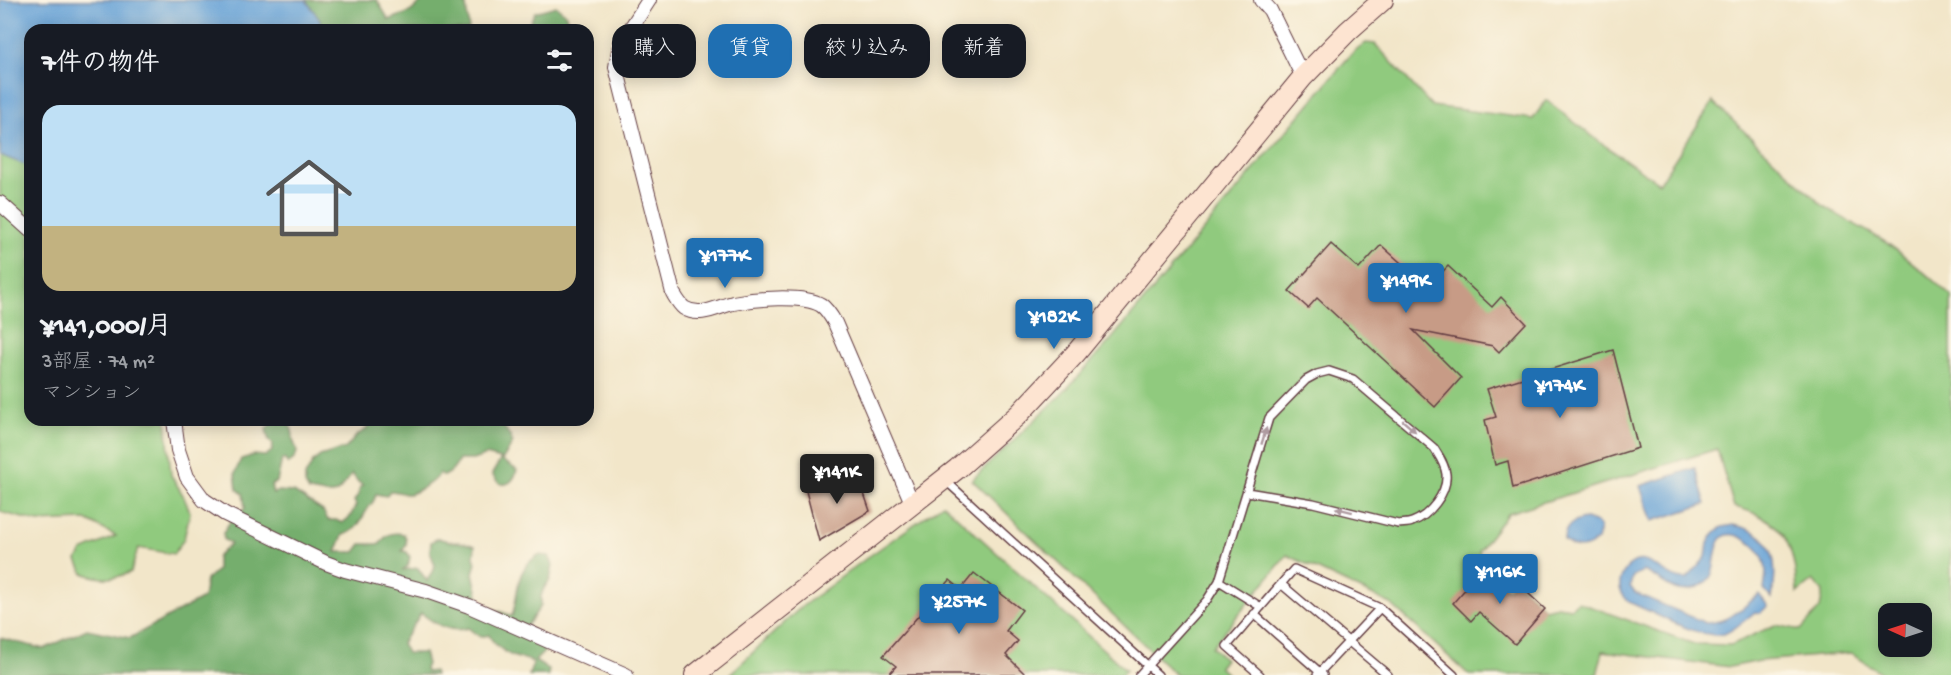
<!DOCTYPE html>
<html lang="ja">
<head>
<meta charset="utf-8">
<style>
	:root { --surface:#171b24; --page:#20242c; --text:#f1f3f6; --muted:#9ea1a6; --line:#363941; --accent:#1f6fb2 }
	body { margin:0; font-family:"Gochi Hand","Klee One",sans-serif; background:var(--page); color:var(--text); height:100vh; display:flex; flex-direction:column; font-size:22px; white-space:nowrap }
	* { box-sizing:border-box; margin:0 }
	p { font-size:20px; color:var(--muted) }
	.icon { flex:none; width:33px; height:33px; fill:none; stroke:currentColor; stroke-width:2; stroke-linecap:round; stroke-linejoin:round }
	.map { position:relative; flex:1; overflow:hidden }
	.drawer { position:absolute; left:24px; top:24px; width:570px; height:402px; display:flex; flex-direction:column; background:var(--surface); border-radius:18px; box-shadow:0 3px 15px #0003 }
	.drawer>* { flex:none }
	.guide { position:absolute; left:612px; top:24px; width:570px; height:54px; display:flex; gap:12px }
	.needle { width:39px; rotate:273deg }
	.fabs { position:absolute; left:1878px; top:603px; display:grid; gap:12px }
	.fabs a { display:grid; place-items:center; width:54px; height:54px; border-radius:12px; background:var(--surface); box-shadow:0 3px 15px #0003; font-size:30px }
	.price { position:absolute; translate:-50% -51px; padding:0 14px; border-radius:6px; background:var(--accent); color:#fff; font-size:20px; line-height:39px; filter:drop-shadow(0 2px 3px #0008) }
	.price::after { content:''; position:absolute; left:50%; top:36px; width:18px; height:14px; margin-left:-9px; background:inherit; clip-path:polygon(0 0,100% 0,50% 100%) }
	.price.active { background:#222; color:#fff }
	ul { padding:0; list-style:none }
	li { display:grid; align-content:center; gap:12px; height:318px; padding:0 18px }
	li+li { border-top:2px solid var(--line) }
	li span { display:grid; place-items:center; height:186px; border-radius:18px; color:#555 }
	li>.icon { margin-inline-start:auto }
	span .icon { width:108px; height:108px; fill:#fffc; stroke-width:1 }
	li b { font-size:26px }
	h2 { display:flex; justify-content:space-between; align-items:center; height:72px; padding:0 18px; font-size:26px }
	.tag { padding:0 21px; border-radius:18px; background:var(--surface); box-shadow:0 3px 15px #0003; font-size:21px; line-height:54px }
	.tag.active { background:var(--accent); color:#fff }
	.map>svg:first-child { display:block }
</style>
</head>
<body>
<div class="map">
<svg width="1951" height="675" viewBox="0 0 1951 675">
	<rect width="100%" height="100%" fill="#fcf5e5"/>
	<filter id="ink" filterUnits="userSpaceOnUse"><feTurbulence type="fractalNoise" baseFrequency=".0167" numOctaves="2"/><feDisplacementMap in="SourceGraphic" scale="12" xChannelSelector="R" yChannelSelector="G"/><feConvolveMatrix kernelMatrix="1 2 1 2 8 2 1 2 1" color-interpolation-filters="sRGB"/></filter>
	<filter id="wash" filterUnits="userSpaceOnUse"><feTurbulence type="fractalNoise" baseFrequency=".008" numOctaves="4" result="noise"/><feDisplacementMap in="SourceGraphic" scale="24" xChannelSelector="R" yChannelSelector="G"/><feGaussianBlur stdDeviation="1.35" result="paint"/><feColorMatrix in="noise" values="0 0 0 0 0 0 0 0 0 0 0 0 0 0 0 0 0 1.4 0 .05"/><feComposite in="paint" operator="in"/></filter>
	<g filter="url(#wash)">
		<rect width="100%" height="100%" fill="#f2e6c9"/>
		<path fill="#90ca7e" stroke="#6d7454" stroke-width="1.5" fill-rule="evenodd" d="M 1366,43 L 1375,44 L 1432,106 L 1533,119 L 1546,100 L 1597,140 L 1659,183 L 1713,102 L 1821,204 C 1840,218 1862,227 1882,240 C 1907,256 1929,277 1951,296 L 1951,675 L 1884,675 L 1851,653 L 1760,661 L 1730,667 L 1603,651 L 1597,675 L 1469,675 L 1391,604 L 1287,555 L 1212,647 L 1225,659 L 1219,667 L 1228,675 L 1176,675 L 972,480 L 1061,395 L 1109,342 L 1347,59 L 1358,48 ZM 1717,449 L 1734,507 C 1784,518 1795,544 1797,593 L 1813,580 L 1823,592 L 1820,608 L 1801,630 L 1775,625 L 1731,645 L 1694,644 L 1578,602 L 1571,608 L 1557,606 L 1545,609 L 1515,581 L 1508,590 L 1484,568 L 1479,551 L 1508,513 ZM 1888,614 L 1922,614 L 1922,646 L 1888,646 Z
			M 0,139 L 30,147 L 30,420 L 166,420 L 171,475 L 183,495 L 190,512 L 184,539 L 174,554 L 138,548 L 131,572 C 113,580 101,580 83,573 L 77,560 L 82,551 L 116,536 L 86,520 L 38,522 L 0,512 Z
			M 943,504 L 1126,670 L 1121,675 L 729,675 L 800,608 L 868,557 Z"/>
		<path fill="#74ae6d" stroke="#5f664c" stroke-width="1.5" d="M 296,0 L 377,0 L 389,20 L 410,12 L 424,0 L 462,0 L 466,5 L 469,30 L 309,30 Z
			M 556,6 C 566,13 570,18 566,30 L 529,30 L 528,26 L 535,12 Z
			M 368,420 L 496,420 C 504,427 510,433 513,443 L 502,460 L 517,470 C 513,486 500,490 492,474 L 501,459 L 486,455 L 473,460 L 459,460 C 456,467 452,473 444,476 L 440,473 C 436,480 415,495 406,494 C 401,493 396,491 390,491 L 386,496 L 376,494 C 375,501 373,502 369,507 C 361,518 359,531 343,535 L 336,552 L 355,552 L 361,544 L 380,544 C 386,534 392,532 404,534 C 408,541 407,545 402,551 L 407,552 L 410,557 L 408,566 L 402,570 L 418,568 L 427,581 L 435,566 L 430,551 L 431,542 L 438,538 C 450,543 463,541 475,546 L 474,557 L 476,563 L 473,573 L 480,604 L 512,616 C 520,591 513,572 538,555 L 549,556 L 553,565 L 550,580 L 544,588 L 541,596 L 541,606 L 526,627 L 546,639 L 544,652 L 535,661 L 549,670 L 548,675 L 529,675 L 533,663 C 527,658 522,659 515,657 C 506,654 492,643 489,635 L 480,637 L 468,628 C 450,634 435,624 421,613 L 402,643 L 407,653 L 424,653 L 427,664 L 425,669 L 426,672 L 434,671 L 435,675 L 0,675 L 0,638 L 44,649 L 87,629 L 130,638 L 203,598 L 206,580 L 217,570 L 217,557 L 231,543 L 224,540 L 223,533 L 236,512 L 239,514 L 245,508 L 243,494 L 237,489 L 235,473 L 241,459 L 254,455 L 265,456 L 272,451 L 273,444 L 269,441 L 266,429 L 274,421 C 288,421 293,425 293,438 C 293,444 297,447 297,452 L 295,458 L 288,464 L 285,460 L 282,459 L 277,482 L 271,485 L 273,494 L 278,491 L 294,492 L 323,511 L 328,520 L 336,520 L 342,523 L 350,517 L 356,505 L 354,501 L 358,495 L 360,487 L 363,485 L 359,483 L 352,474 C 335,496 339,497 309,491 L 305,484 L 305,476 L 313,462 L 320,456 L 346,448 L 357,435 L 367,429 Z"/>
		<path fill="#67a3d7" stroke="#586181" stroke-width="1.5" d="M 0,0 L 306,0 L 320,20 L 321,30 L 30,30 L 30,167 L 0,155 Z
			M 1695,468 L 1706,504 L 1652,521 L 1640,486 Z
			M 1586,519 L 1597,523 L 1600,528 L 1597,540 C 1588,550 1574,551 1564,540 C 1564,527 1573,520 1586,519 Z
			M 1733,525 C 1775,532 1779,562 1772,598 L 1764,589 C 1766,577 1768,564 1760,553 C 1753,542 1727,524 1719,543 C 1711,560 1720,577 1698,587 C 1673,599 1662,577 1643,571 L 1633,576 L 1630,586 L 1635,593 L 1706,623 C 1729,622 1742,609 1759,594 L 1768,606 L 1760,613 L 1755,612 C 1746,619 1735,630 1724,634 C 1700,640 1655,613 1631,603 C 1626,599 1621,595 1620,588 C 1619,582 1622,574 1626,569 C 1645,544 1665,582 1687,579 L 1706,557 L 1708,543 L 1714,533 L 1722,527 Z"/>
		<g id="blocks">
			<path fill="#c79b86" d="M 1331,244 L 1359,269 L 1381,245 L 1428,287 L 1448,266 L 1492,307 L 1501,297 L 1526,323 L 1499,352 L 1493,346 L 1413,330 L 1461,378 L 1435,407 L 1317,298 L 1308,308 L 1289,291 Z
				M 1613,350 L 1638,448 L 1513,488 L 1508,461 L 1495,465 L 1485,420 L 1496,417 L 1487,389 Z
				M 857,473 L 870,511 L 819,541 L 806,491 Z
				M 1484,568 L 1508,590 L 1515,581 L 1545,609 L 1515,644 L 1479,612 L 1471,621 L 1453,603 Z
				M 974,573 L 1022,610 L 1006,631 L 1018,641 L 1006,655 L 1026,675 L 888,675 L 896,666 L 883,656 L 950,580 L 961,589 Z"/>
		</g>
	</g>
	<g filter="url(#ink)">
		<use href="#blocks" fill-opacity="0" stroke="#633d43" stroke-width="1.5"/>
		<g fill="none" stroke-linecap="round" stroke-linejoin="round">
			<defs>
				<path id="lane" d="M 945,480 L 1158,675
					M 1219,581 L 1261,607
					M 1281,584 L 1388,675
					M 1254,614 L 1323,675
					M 1139,675 L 1207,600 L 1219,581 L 1269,418 L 1306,380 L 1317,374 L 1329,371 L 1353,379 L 1434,448 C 1439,456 1445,464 1446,474 C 1448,493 1429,516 1412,522 C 1408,524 1403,523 1398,524 L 1313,503 L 1247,492
					M 1260,675 L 1227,646 L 1294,569 L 1380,608 L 1454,675
					M 1317,675 L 1380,608"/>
				<path id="street" d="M 649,0 L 620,45 L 616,67 L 673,293 C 676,298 679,304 684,308 C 700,318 717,307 733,303 C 754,299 802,294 821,305 C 827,309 831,316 835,323 L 913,505
					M 1261,0 L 1270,10 L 1303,77
					M 0,203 L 30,230
					M 174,420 L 178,450 L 187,477 L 204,500 L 225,514 L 326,563 L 345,570 L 426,591 L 469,606 L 626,675"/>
				<path id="secondary" d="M 695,675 L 957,469 L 1019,414 L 1076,353 L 1303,77 L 1348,31 L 1383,0"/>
			</defs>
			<use href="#lane" stroke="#633d43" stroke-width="10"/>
			<use href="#street" stroke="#633d43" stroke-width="16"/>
			<use href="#secondary" stroke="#633d43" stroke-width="22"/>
			<use href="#lane" stroke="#fff" stroke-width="7"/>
			<use href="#street" stroke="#fff" stroke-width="14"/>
			<use href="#secondary" stroke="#fde4d1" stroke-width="20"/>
		</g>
		<defs><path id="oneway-solid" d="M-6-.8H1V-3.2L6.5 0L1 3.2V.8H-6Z" transform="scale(1.5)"/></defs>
		<g fill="#ae9aa0">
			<use href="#oneway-solid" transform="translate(1409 426) rotate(41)"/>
			<use href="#oneway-solid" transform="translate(1264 436) rotate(-73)"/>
			<use href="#oneway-solid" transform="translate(1344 510) rotate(-166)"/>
		</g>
	</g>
</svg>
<div class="fabs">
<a><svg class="needle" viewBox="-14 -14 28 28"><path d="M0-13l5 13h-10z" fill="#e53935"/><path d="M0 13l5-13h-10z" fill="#9ea1a6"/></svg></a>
</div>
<b class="price" style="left:725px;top:289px">¥177K</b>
<b class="price" style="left:1406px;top:314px">¥149K</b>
<b class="price" style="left:1054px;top:350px">¥182K</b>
<b class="price" style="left:1560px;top:419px">¥174K</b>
<b class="price active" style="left:837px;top:505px">¥141K</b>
<b class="price" style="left:1500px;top:605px">¥116K</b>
<b class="price" style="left:959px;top:635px">¥257K</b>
<div class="guide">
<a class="tag">購入</a>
<a class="tag active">賃貸</a>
<a class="tag">絞り込み</a>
<a class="tag">新着</a>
</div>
<section class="drawer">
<h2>7件の物件<svg class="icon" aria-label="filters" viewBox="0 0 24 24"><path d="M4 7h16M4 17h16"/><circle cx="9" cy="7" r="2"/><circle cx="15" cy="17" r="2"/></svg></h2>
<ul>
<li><span style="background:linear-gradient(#bfe0f5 65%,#c2b280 0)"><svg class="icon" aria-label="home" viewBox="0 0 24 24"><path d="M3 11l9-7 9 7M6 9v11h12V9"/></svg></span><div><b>¥141,000/月</b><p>3部屋 · 74 m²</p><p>マンション</p></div></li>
</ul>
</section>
</div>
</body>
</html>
